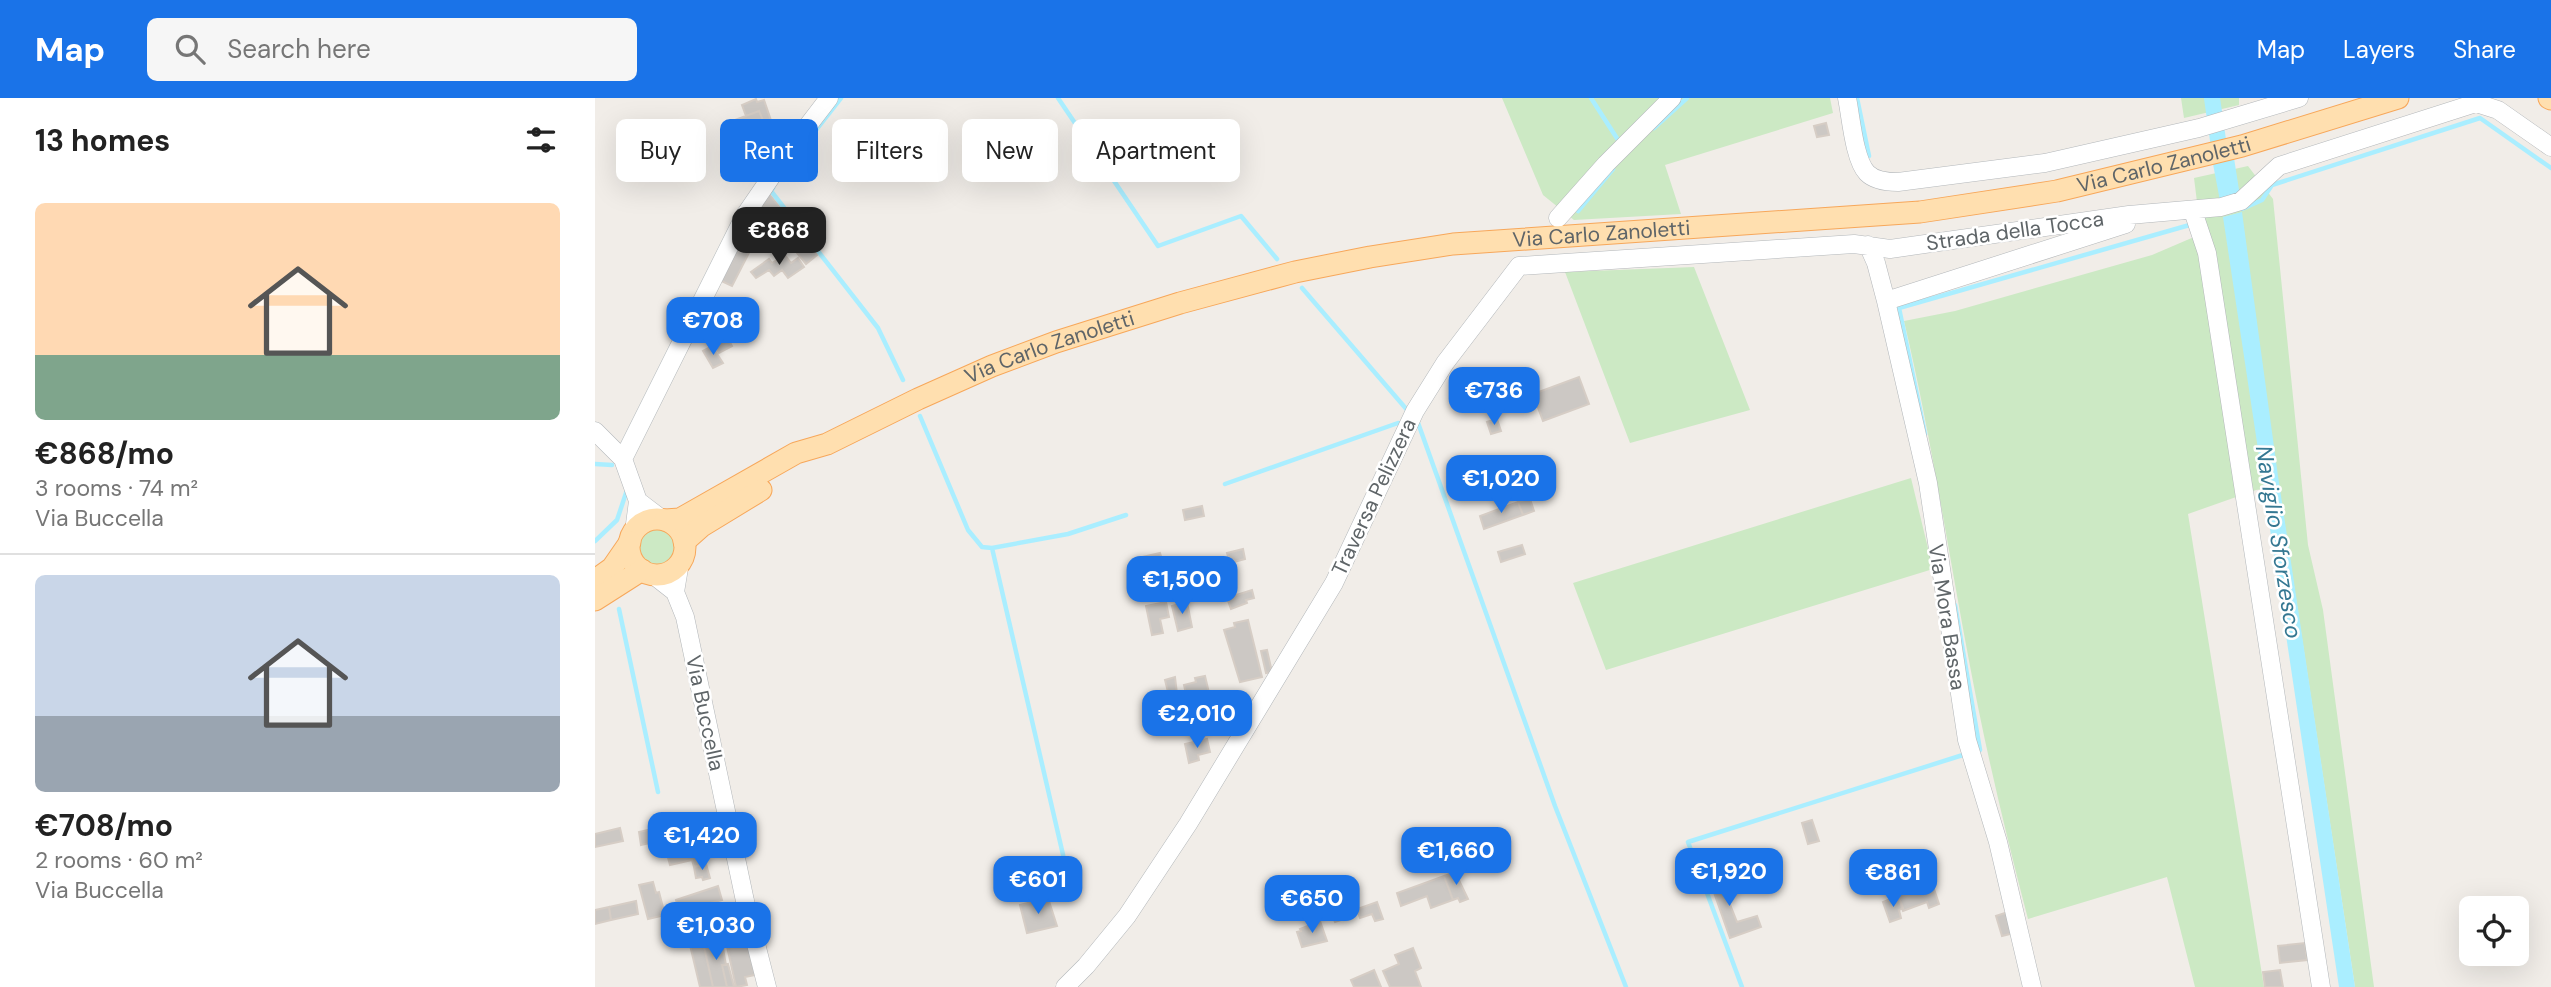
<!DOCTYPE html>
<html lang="en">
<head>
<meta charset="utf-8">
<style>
	:root { --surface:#fff; --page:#f6f6f6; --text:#222; --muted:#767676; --line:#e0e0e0; --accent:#1a73e8 }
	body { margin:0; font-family:"DM Sans",sans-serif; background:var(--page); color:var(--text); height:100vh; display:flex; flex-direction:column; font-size:26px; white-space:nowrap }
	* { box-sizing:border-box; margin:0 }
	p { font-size:23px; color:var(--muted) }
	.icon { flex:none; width:38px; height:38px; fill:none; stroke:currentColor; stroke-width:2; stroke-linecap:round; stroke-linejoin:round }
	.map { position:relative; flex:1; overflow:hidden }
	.drawer { display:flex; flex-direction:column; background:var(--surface); width:595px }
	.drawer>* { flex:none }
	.banner { position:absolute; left:21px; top:21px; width:665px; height:63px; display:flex; gap:14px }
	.fabs { position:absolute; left:1864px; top:798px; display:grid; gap:14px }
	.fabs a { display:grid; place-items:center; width:70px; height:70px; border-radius:10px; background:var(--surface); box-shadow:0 7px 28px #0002; font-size:35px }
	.price { position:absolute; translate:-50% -60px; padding:0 16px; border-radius:14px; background:var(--accent); color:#fff; font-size:23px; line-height:46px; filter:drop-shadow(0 2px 4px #0008) }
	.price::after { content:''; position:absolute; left:50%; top:42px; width:21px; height:16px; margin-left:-10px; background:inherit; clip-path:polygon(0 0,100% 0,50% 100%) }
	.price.selected { background:#222; color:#fff }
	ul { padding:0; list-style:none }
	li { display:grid; align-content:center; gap:14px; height:371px; padding:0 35px }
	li+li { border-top:2px solid var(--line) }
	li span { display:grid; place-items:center; height:217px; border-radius:10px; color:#555 }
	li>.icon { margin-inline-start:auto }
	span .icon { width:126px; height:126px; fill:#fffc; stroke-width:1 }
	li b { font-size:30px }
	h2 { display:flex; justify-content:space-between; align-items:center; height:84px; padding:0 35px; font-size:30px }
	.pill { padding:0 24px; border-radius:10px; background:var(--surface); box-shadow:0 7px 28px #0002; font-size:24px; line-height:63px }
	.pill.selected { background:var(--accent); color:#fff }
	header { display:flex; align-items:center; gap:42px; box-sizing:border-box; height:98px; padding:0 35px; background:var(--accent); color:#fff }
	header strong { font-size:33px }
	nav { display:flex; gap:38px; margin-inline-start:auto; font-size:24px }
	.search { width:490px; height:63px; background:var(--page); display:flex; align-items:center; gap:18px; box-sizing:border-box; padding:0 24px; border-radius:10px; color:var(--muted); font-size:26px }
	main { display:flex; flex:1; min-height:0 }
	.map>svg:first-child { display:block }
</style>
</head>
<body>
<header>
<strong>Map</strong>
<div class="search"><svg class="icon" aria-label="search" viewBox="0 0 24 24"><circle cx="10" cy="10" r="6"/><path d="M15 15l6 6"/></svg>Search here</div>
<nav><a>Map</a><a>Layers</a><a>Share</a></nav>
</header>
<main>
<section class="drawer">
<h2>13 homes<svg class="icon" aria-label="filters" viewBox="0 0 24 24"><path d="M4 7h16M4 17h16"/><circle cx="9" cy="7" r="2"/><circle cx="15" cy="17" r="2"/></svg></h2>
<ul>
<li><span style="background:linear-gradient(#ffd9b3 70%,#7fa58c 0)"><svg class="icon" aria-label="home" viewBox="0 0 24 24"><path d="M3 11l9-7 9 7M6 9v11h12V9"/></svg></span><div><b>€868/mo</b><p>3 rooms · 74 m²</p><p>Via Buccella</p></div></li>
<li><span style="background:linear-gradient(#c9d6e8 65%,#9aa5b1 0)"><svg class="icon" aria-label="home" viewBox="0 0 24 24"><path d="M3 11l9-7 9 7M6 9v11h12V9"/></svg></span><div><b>€708/mo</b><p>2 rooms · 60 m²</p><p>Via Buccella</p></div></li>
</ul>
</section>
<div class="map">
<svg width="1956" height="889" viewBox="0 0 1956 889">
	<rect width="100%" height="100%" fill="#f1ede8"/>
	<path fill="#cce9c4" d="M 907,0 L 1235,0 L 1238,15 L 1070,67 L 1086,116 L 979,122 L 948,97 Z
		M 1586,0 L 1644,0 L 1644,7 L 1589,20 Z
		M 1653,68 L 1678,101 L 1713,447 L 1728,512 L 1779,889 L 1760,889 L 1684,389 L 1661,392 L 1593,416 L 1669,889 L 1600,889 L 1572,779 L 1433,821 C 1411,737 1391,653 1375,568 C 1353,453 1336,337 1309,223 L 1360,213 L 1557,157 L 1606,136 L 1599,80 Z
		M 1099,169 L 1155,312 L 1035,345 L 970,174 Z
		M 1316,380 L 1338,471 L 1011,572 L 978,485 Z
		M43 450a19 19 0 1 1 38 0a19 19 0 1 1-38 0Z"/>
	<path fill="#aef" d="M 1639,60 L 1645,98 L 1625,103 L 1618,66 Z
		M 1647,114 L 1683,378 L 1760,889 L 1744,889 L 1628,119 Z"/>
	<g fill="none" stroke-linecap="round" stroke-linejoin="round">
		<path stroke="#aef" stroke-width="4.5" d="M 463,0 L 563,148 L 646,118 L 682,161
			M 996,0 L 1025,45
			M 1262,0 L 1274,58
			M 1059,30 L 1092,0
			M 199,60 L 246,0
			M 178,90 L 176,93 L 283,230 L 308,282
			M 1647,111 L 1667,102 L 1677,87 L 1885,20 L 1956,70
			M 983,113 L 1018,71
			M 707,190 L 813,313
			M 325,318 L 373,432 L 387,449 L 397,450 L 473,436 L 531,417
			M 822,322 L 960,708 L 1031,889
			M 1330,336 L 1304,210 L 1598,126
			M 0,366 L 17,367
			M 630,386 L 803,325 L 807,326
			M 0,443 L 22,422 L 32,392
			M 397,450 L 469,761
			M 1360,507 L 1385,652 L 1379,653
			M 24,511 L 63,694
			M 1147,889 L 1093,744 L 1371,656"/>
		<path stroke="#aef" stroke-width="16" d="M 1617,0 L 1626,63"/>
	</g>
	<path fill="#ccc8c4" stroke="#d6cdc5" stroke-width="2" d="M 161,1 L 162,4 L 169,2 L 182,40 L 171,44 L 166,28 L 170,27 L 164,13 L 151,18 L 147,7 Z
		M 164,13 L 170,27 L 142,37 L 137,23 Z
		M 1231,25 L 1234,37 L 1222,39 L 1219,28 Z
		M 174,96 L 210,141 L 197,151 L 178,127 L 174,130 L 162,114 Z
		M 162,114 L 168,121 L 168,126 L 161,137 L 152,131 Z
		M 144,139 L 158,147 L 137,188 L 122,181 Z
		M 210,141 L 222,157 L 211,166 L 198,150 Z
		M 190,157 L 196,165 L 203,160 L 209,169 L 193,180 L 187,172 L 179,178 L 174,172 L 161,180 L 156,174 L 174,161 L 177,165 Z
		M 119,215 L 137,248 L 124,255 L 106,222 Z
		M 117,248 L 128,265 L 118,270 L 108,253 Z
		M 984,279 L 994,306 L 948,323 L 938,296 Z
		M 902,321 L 906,333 L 896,336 L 892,324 Z
		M 935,401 L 939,413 L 928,417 L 923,404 Z
		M 923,404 L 928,417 L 889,431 L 885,418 Z
		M 607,408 L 609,418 L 590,422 L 588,412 Z
		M 927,447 L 930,456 L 906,464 L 903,454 Z
		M 648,451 L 650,461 L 635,465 L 632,455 Z
		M 565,455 L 570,471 L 547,477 L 543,460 Z
		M 632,461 L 636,477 L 609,484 L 607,474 L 619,471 L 618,464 Z
		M 657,492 L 659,500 L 651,502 L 652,505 L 636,511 L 632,500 Z
		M 571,504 L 574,519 L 565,521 L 568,535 L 557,537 L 551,508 Z
		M 592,504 L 597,529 L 583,533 L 577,508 Z
		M 653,522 L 667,579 L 645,584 L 629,532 L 640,529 L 639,525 Z
		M 672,552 L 677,574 L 671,575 L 666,553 Z
		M 610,578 L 615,599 L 593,605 L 589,587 L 601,584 L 600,580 Z
		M 580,579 L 583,604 L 576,606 L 570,582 Z
		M 612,641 L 615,654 L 603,657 L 604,662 L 594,665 L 590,646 Z
		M 1217,722 L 1224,743 L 1213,746 L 1207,725 Z
		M 25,730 L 28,743 L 0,749 L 0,736 Z
		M 57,731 L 59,744 L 46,747 L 44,734 Z
		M 134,737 L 137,750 L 106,759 L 108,766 L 99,769 L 97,762 L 75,767 L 71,752 Z
		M 111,766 L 115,780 L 108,782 L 107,779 L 101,780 L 99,769 Z
		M 1119,766 L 1142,824 L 1162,818 L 1166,829 L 1135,840 L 1110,769 Z
		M 1317,770 L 1329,794 L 1339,791 L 1344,806 L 1334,810 L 1332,804 L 1308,813 L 1304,800 L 1301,801 L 1297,792 L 1304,789 L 1299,776 Z
		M 860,774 L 873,801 L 865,804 L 863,800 L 858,802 L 849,778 Z
		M 484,775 L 485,781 L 463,786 L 462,780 Z
		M 849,778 L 858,802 L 836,810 L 832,798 L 806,808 L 802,795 Z
		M 1149,778 L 1152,788 L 1137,794 L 1132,782 Z
		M 58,784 L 61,795 L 64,794 L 70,817 L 53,821 L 44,787 Z
		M 123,788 L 127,802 L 84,813 L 81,802 Z
		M 1300,799 L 1304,800 L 1308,810 L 1304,812 L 1306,820 L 1295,824 L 1288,804 Z
		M 453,800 L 462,828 L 432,835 L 425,807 Z
		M 41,803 L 43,816 L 16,822 L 14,809 Z
		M 782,804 L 788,821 L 780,823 L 777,816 L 765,820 L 762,811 Z
		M 750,806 L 755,819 L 740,824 L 735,812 Z
		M 14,809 L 16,822 L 0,826 L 0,812 Z
		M 142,809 L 148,831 L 126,836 L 120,815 Z
		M 1413,814 L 1419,835 L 1407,838 L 1401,818 Z
		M 102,819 L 108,844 L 118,889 L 105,889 L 89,822 Z
		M 725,823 L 732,843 L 707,849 L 702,834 L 706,833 L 705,831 Z
		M 126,839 L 131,867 L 127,867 L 132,889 L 118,889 L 108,844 Z
		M 152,840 L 160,877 L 150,879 L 152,887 L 141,889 L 131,844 Z
		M 1710,845 L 1712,862 L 1685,865 L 1683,848 Z
		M 818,850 L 826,870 L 820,873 L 826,889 L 795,889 L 788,873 L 804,866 L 800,857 Z
		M 133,866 L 139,889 L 132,889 L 127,867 Z
		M 779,872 L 786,889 L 759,889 L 756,882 Z
		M 1685,872 L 1688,889 L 1670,889 L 1668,874 Z"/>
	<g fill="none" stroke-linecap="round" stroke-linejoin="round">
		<defs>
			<path id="minor" d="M 1252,0 C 1256,19 1259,61 1272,75 C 1280,83 1292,84 1303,84 L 1450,65 L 1604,30 L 1704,0
				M 1598,113 L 1612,155 L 1726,889
				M 963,120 L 1011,66 L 1077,0
				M 1273,147 L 1281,165 L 1291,203 L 1333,385 L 1372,642 L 1403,744 L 1437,889
				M 1291,203 L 1531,126
				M 0,333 L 28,361
				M 68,422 L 43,403 L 28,361 L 150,117 L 198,47 L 234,0
				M 39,434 L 43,403
				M 85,464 L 80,494 L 90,519 L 150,803 L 172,889
				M 57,476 L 80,494
				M 470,889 L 491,868 L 532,818 L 593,726 L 739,485 L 820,313 L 850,265 L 924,168 L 1259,146 L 1295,151 L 1534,117 L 1626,109 L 1646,103 L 1684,68 L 1881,5 L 1903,12 L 1956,49"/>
			<g id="major">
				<path d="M 1954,0 L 1956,1"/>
				<circle cx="62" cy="449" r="28"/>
				<path id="s1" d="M 70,422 L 85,421 L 201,355 L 232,346 L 323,301 L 397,268 L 461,244 L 585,205 L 700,174 L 775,159 L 858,146 L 1325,114 L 1462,93 L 1647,48 L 1803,0"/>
				<path d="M 89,444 L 107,428 L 166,392"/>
				<path d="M 0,482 L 17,470 L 35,444"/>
				<path d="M 0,502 L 47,472"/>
			</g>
		</defs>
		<use href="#minor" stroke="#b3b7ba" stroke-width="19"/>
		<use href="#major" stroke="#f7a75a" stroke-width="23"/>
		<use href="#minor" stroke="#fff" stroke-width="18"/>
		<use href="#major" stroke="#ffdfaf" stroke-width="21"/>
	</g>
	<g text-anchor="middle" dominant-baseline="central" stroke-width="5" stroke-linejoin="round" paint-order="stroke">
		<g font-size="21" fill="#5f6568" stroke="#fff">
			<text stroke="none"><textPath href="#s1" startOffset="1558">Via Carlo Zanoletti</textPath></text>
			<text transform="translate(1420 133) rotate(-8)">Strada della Tocca</text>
			<text stroke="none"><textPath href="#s1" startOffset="990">Via Carlo Zanoletti</textPath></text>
			<text stroke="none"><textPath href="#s1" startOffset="424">Via Carlo Zanoletti</textPath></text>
			<text transform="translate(779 399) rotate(-65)">Traversa Pelizzera</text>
			<text transform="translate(1352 519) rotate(81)">Via Mora Bassa</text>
			<text transform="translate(110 615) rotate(78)">Via Buccella</text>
		</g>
		<g font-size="23" font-style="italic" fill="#357892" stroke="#fff">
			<text transform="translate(1684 444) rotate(81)">Naviglio Sforzesco</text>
		</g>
	</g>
</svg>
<div class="fabs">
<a><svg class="icon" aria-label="locate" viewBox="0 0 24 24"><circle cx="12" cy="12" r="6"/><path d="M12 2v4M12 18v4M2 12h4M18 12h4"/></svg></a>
</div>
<b class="price selected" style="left:184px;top:169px">€868</b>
<b class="price" style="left:118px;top:259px">€708</b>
<b class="price" style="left:899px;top:329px">€736</b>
<b class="price" style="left:906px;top:417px">€1,020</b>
<b class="price" style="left:587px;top:518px">€1,500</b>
<b class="price" style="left:602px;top:652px">€2,010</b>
<b class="price" style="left:107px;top:774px">€1,420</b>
<b class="price" style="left:861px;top:789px">€1,660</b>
<b class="price" style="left:1134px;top:810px">€1,920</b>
<b class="price" style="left:1298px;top:811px">€861</b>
<b class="price" style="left:443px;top:818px">€601</b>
<b class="price" style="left:717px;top:837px">€650</b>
<b class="price" style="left:121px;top:864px">€1,030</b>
<div class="banner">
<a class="pill">Buy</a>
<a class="pill selected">Rent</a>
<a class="pill">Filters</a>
<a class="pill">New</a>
<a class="pill">Apartment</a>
</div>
</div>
</main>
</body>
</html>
